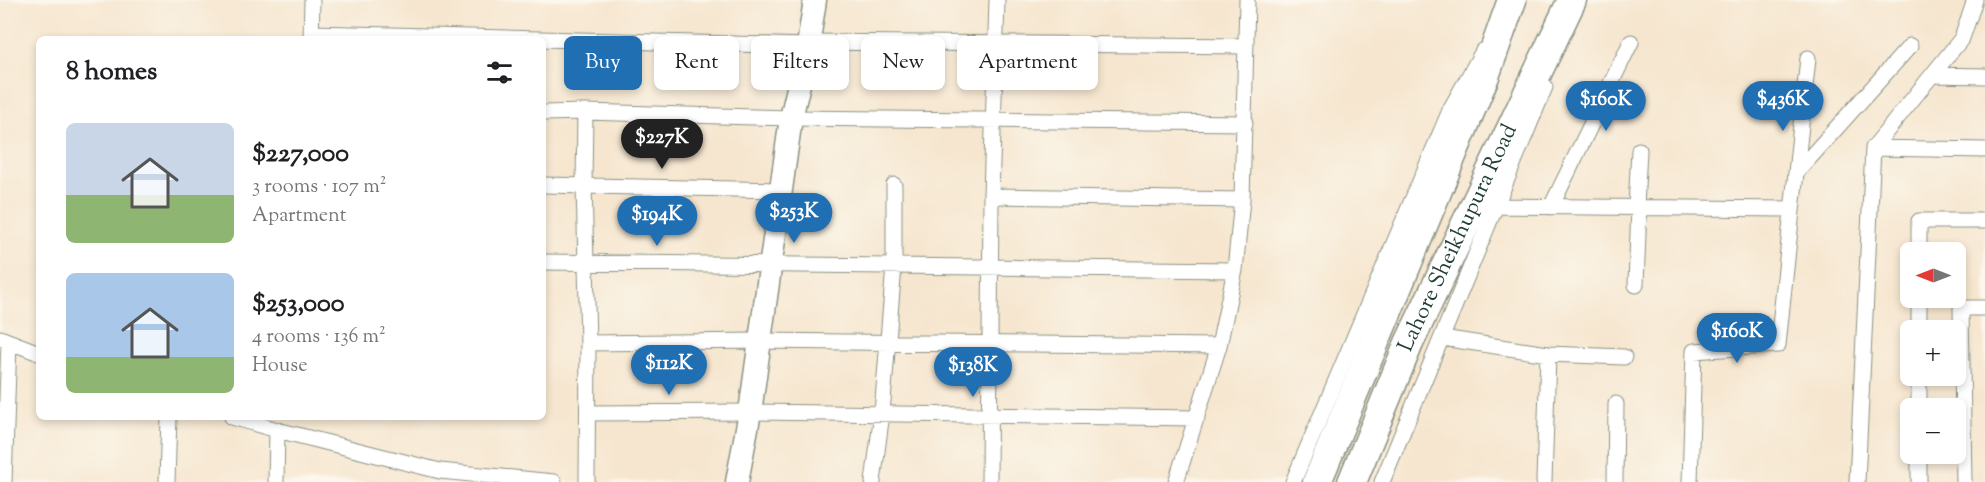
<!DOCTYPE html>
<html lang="en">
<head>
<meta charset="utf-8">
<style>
	:root { --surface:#fff; --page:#f6f6f6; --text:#202124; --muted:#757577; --accent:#1f6fb2 }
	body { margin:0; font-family:"Sorts Mill Goudy",serif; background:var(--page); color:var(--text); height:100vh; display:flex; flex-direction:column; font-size:22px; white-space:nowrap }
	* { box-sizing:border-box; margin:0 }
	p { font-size:20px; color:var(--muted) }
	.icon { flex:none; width:33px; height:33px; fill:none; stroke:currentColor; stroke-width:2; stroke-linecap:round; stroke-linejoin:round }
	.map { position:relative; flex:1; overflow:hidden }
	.panel { position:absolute; left:36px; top:36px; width:510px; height:384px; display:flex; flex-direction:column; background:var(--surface); border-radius:9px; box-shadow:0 3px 9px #0003 }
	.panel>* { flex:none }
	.banner { position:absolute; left:564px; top:36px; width:570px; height:54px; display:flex; gap:12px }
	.needle { width:39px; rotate:270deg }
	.tools { position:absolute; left:1900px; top:242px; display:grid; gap:12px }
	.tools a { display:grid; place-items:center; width:66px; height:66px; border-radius:9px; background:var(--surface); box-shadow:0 3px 9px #0003; font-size:30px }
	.price { position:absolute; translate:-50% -51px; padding:0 14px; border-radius:21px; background:var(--accent); color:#fff; font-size:20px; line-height:39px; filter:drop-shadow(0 2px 3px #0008) }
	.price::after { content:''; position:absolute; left:50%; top:36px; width:18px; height:14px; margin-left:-9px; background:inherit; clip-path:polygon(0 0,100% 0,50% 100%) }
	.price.current { background:#222; color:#fff }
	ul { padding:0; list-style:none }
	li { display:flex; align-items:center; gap:18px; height:150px; padding:0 30px }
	li span { display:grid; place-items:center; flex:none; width:168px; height:120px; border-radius:9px; color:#555 }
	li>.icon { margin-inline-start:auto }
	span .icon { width:72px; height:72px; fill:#fffc; stroke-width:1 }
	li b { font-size:26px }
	h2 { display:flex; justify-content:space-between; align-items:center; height:72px; padding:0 30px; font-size:26px }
	.pill { padding:0 21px; border-radius:9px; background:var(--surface); box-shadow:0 3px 9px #0003; font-size:21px; line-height:54px }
	.pill.current { background:var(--accent); color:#fff }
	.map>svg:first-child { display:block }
</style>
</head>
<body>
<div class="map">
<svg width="1985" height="482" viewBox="0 0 1985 482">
	<rect width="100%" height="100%" fill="#fbf7ec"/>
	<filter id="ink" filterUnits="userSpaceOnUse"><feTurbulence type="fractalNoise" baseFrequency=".0167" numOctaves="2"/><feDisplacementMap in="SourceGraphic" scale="12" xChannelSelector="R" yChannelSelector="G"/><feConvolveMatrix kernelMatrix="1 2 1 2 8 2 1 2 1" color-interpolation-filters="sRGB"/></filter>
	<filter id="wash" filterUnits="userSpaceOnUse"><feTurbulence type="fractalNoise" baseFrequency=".008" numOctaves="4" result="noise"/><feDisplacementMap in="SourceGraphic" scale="24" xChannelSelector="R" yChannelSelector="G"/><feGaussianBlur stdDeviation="1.35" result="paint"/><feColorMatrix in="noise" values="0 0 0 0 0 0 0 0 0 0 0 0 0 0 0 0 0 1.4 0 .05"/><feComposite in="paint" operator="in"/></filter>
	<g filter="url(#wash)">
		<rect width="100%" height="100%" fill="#f6e6cf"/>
	</g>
	<g filter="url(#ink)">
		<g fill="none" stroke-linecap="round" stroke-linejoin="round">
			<defs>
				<path id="street" d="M 312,33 L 808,46
					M 311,39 L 312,0
					M 808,42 L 1246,46
					M 1933,75 L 1985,76
					M 585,112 L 584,185 L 588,343 L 587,482
					M 543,113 L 585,112 L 791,118 L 1245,123
					M 1873,148 L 1985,150
					M 1796,173 L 1910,46
					M 543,185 L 781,190
					M 991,196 L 1242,200
					M 1496,206 L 1792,209
					M 1551,207 L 1631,42
					M 1636,207 L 1639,150
					M 1919,252 L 1919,221 L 1985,221
					M 543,262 L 1235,270
					M 1636,285 L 1639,207
					M 1919,297 L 1919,330
					M 0,338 L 39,353
					M 1442,338 L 1548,354 L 1624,357
					M 588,343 L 759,341 L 1219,346
					M 1919,375 L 1919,408
					M 588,413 L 750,412 L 1197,418
					M 232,417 L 277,430 L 440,471 L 554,482
					M 1919,453 L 1919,482
					M 4,482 L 9,342
					M 167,482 L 169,417
					M 276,482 L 277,430
					M 873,482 L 882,413 L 894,266 L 894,185
					M 989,482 L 991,196 L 997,0
					M 1176,482 L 1219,346 L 1235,270 L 1242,200 L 1247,0
					M 1293,482 L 1451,108 L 1483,51
					M 1382,482 L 1545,87
					M 1544,482 L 1548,354
					M 1615,482 L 1616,404
					M 1690,482 L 1694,351 L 1778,345 L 1808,58
					M 1857,482 L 1873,148 L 1962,38 L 1975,0
					M 1964,482 L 1961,308 L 1985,308"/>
				<path id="secondary" d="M 737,482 L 750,412 L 791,118 L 808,46 L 815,0"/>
				<g id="highway">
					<path d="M 1317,482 L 1485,76 L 1512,0"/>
					<path id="s1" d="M 1352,482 L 1409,343 L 1572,0"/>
				</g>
			</defs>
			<use href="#street" stroke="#8a9282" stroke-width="17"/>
			<use href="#secondary" stroke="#8a9282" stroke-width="25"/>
			<use href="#highway" stroke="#8a9282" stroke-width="31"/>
			<use href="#street" stroke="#fff" stroke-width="15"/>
			<use href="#secondary" stroke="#fff" stroke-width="22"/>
			<use href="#highway" stroke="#fff" stroke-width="28"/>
		</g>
	</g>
	<g text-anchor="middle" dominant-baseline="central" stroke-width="5" stroke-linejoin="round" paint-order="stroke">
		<g font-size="22" fill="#1f3d34" stroke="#fbf7ec">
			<text stroke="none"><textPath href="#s1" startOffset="266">Lahore Sheikhupura Road</textPath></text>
		</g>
	</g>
</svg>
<div class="tools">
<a><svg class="needle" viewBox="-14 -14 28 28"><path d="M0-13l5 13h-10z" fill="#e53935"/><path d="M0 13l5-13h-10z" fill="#757577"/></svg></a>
<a>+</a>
<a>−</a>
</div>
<b class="price" style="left:1606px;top:132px">$160K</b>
<b class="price" style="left:1783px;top:132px">$436K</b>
<b class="price current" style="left:662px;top:170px">$227K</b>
<b class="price" style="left:794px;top:244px">$253K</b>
<b class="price" style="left:657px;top:247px">$194K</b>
<b class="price" style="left:1737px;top:364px">$160K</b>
<b class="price" style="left:669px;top:396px">$112K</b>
<b class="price" style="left:973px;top:398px">$138K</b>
<div class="banner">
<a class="pill current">Buy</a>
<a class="pill">Rent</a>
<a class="pill">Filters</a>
<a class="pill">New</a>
<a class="pill">Apartment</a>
</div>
<section class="panel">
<h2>8 homes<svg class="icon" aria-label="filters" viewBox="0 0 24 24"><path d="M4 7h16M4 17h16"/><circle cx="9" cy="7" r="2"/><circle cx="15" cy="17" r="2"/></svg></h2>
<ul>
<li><span style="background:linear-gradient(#c9d6e8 60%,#8fb573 0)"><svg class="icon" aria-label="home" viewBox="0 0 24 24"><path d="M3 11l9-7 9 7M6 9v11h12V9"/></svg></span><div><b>$227,000</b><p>3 rooms · 107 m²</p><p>Apartment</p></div></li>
<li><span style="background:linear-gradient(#a9c7e8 70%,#8fb573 0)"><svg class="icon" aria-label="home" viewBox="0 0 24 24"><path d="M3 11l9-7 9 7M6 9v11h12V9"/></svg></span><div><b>$253,000</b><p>4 rooms · 136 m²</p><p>House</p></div></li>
</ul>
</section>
</div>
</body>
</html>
